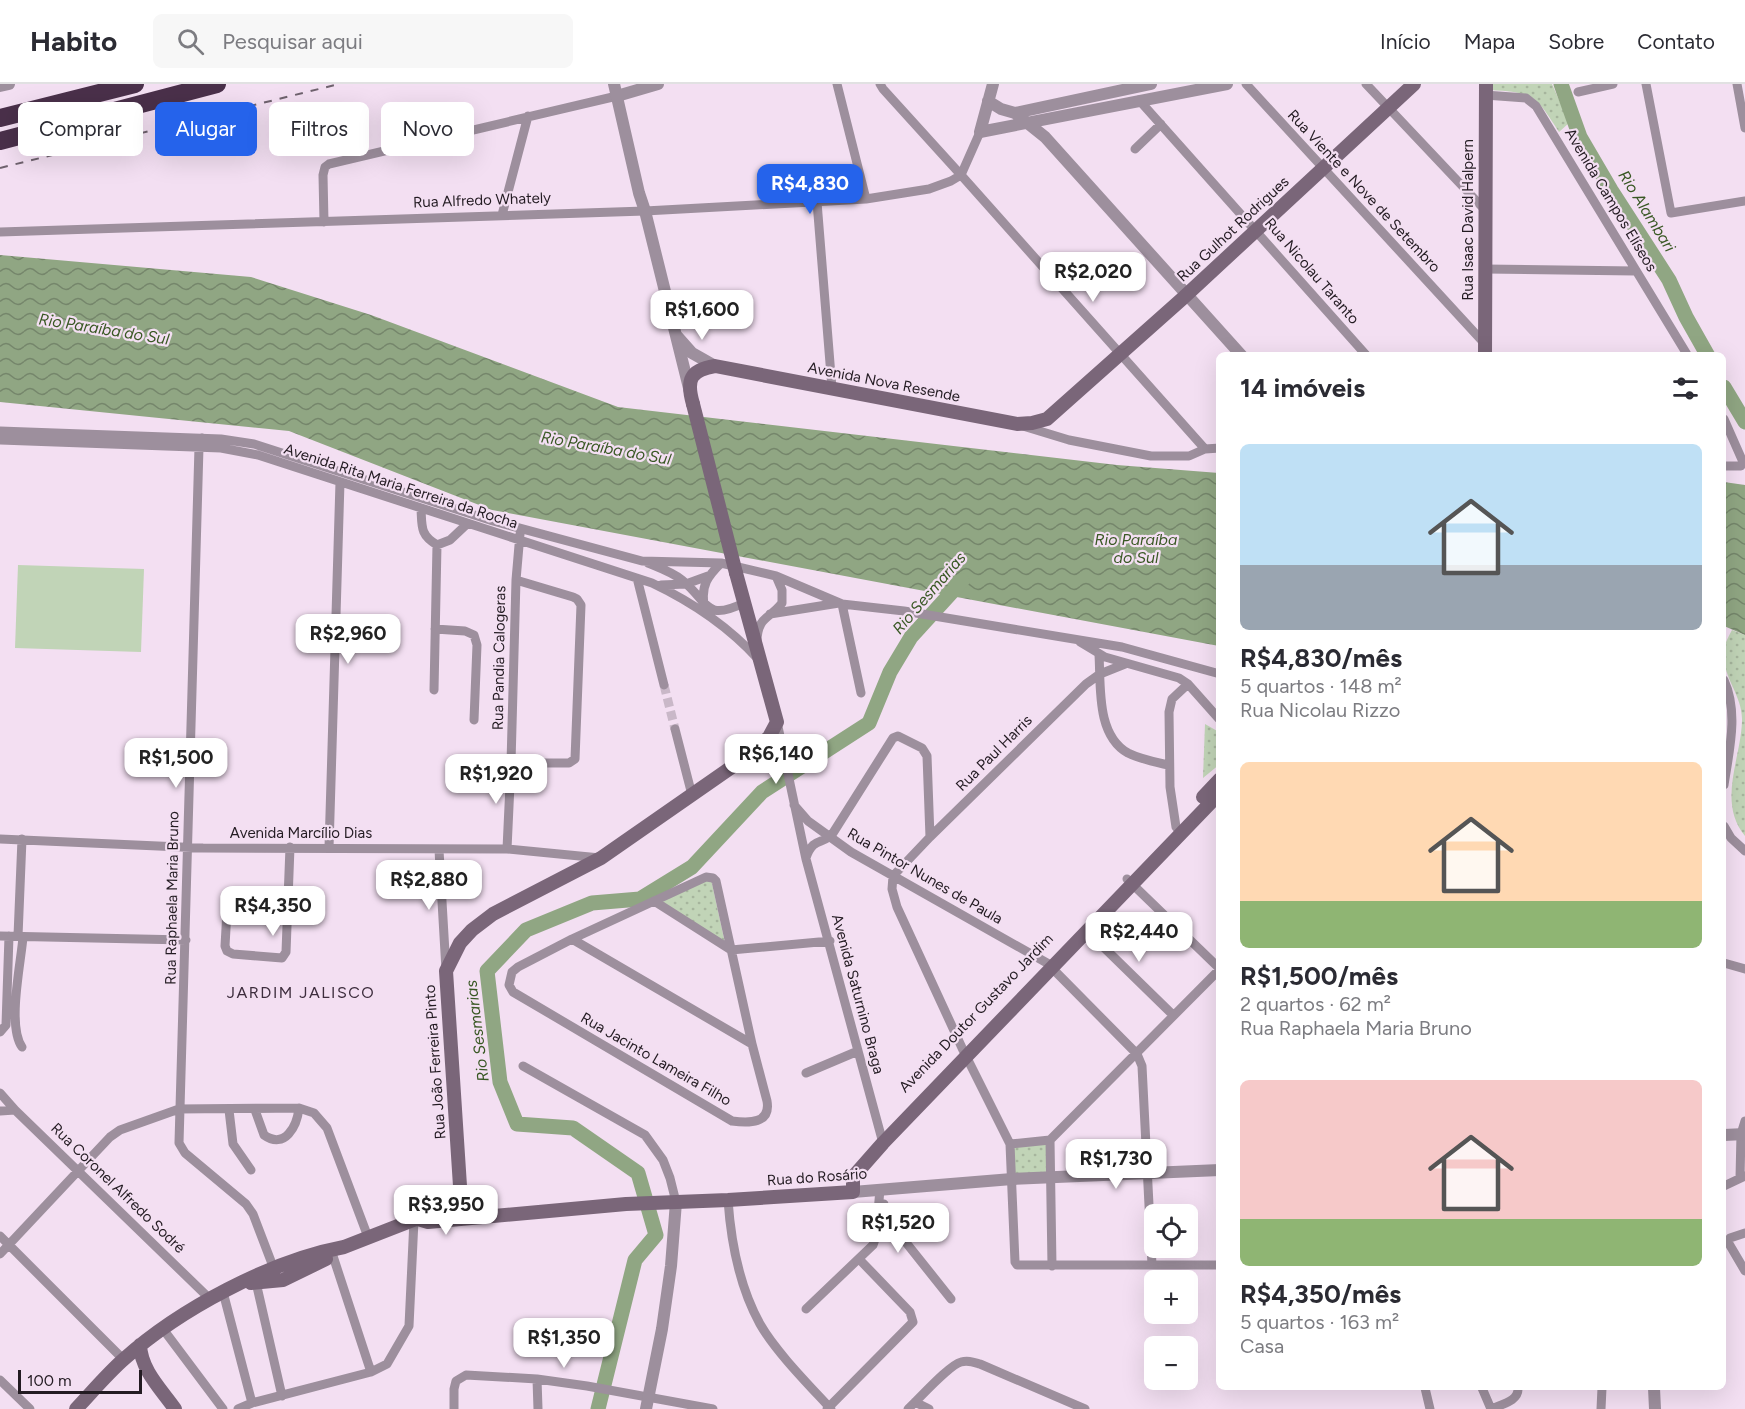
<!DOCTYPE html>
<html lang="pt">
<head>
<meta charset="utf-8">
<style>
	:root { --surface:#fff; --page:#f7f7f7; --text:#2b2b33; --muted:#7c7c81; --line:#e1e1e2; --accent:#2563eb }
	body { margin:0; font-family:Figtree,sans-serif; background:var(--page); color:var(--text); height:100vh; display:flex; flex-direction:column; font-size:22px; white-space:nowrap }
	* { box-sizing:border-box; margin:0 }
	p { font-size:20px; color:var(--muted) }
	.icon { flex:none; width:33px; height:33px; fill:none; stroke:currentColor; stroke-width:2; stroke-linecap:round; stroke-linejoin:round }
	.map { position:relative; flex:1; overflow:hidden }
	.details { position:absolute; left:1216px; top:268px; width:510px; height:1038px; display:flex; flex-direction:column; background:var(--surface); border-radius:9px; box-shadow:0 6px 24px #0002 }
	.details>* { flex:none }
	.guide { position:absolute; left:18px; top:18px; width:570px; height:54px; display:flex; gap:12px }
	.tools { position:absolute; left:1144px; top:1120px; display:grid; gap:12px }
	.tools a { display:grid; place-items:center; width:54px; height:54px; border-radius:9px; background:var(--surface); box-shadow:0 6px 24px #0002; font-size:30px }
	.scale { position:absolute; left:18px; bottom:15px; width:124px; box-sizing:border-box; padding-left:6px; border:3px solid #231b22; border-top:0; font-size:16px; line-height:21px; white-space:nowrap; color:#231b22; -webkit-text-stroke:4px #f3dff2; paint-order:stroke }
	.price { position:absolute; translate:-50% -51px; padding:0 14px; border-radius:12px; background:#fff; color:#222; font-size:20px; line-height:39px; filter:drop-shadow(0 2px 3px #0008) }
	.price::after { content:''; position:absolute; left:50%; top:36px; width:18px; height:14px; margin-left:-9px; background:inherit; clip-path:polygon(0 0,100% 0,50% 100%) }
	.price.selected { background:var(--accent); color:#fff }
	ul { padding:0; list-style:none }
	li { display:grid; align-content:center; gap:12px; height:318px; padding:0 24px }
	li span { display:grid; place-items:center; height:186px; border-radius:9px; color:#555 }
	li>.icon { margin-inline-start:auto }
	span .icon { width:108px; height:108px; fill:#fffc; stroke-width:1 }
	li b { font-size:26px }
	h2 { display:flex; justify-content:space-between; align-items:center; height:72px; padding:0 24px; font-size:26px }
	.pill { padding:0 21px; border-radius:9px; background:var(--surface); box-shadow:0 6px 24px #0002; font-size:21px; line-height:54px }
	.pill.selected { background:var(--accent); color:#fff }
	header { display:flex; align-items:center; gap:36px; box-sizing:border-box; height:84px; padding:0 30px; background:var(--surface); border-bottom:2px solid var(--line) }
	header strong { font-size:28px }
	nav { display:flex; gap:33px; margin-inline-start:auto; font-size:21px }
	.search { width:420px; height:54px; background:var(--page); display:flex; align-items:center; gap:15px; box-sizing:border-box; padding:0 21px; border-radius:9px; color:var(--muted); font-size:22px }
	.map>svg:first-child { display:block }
</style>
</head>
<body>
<header>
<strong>Habito</strong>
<div class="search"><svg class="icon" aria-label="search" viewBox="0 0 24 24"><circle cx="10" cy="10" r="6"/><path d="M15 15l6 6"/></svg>Pesquisar aqui</div>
<nav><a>Início</a><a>Mapa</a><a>Sobre</a><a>Contato</a></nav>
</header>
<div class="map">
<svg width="1745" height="1325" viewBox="0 0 1745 1325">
	<defs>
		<pattern id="grass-dots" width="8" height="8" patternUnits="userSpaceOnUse" patternTransform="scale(1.5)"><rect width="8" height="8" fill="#c1d4b7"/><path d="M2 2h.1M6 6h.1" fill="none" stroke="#a6b59d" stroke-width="1.8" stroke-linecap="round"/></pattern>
		<pattern id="water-waves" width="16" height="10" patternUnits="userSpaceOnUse" patternTransform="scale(1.5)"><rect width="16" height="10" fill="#90a683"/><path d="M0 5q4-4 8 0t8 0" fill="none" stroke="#75866b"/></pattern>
	</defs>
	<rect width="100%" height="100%" fill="#f3dff2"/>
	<path fill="url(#grass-dots)" d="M 1492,0 L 1552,0 L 1569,39 L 1559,48 C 1535,11 1535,9 1491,6 Z
		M 1732,546 L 1745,551 L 1745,752 C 1717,718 1741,675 1742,637 C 1743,611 1721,592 1724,567 C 1724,560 1729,552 1732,546 Z
		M 1205,640 L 1219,648 L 1220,680 L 1203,694 Z
		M 711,795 L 725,859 L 658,817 Z
		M 1047,1058 L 1047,1089 L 1014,1092 L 1012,1061 Z"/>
	<path fill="#c1d4b7" d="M 18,481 L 144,485 L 141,568 L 15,564 Z"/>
	<path fill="url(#water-waves)" d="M 0,171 L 251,193 L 371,231 L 618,323 L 1117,381 L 1219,389 L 1219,562 L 492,426 L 289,347 L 0,318 Z
		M 1724,398 L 1745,401 L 1745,551 L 1724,542 Z"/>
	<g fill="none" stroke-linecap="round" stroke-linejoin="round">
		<path stroke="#90a683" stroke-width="15" d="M 1561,0 L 1580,53 L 1611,106 L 1669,196 L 1686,233 L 1708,272
			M 1724,303 L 1745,338
			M 598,1325 L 635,1176 L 656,1151 L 638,1089 L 573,1044 L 517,1040 L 500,998 L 487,887 L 526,846 L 592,819 L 640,815 L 692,783 L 762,708 L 869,639 L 890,588 L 911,553 L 962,497"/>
		<path stroke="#c9b8c8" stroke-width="9" stroke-dasharray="9 4.5" stroke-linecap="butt" d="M 664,601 L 675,645"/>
		<path stroke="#9d8f9d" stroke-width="9" d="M 837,0 L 866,115
			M 880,0 L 883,5 L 961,91 L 1205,365
			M 1246,0 L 1485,260
			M 1366,0 L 1485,126
			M 1646,0 L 1671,129 L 1745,117
			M 1737,0 L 1745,44
			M 1578,8 L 1613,0
			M 1485,11 L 1526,14 L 1536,22 L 1688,272
			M 1139,16 L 1367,272
			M 1135,65 L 1161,40
			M 961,91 L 980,48
			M 817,118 L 832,304
			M 502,131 L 528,32
			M 324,138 L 323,91 L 325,83 L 329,80 L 617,12
			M 0,148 L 645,127 L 866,115 L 929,105 L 951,97 L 961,91
			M 1485,185 L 1635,187
			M 1724,335 L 1743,378 L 1741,382 L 1724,382
			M 1023,342 L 1069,356 L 1151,372 L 1189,372 L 1205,365 L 1220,364
			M 0,347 L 221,355 L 254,360 L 493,437 L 642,477 L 721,479 L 776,492 L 842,520 L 904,527 L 1122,563 L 1220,590
			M 202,354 L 199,363 L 179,1059 L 185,1069 L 246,1120 L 253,1130 L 274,1185
			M 0,356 L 221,364 L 258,371 L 652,499 C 692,518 728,542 758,575
			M 421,424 C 422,443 420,451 437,461 L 450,456 L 467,440
			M 648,479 C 660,484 672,488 682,496 C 709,518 704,538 744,519
			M 637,494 L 664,601
			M 661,501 L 686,500 L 708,492
			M 704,520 C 701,501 708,492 721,479
			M 842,520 L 861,609
			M 770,530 L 839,519
			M 435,545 L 465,547 L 474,551 L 477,561 L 474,636
			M 757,556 C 758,532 770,535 782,519 L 782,506 L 776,492
			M 1080,558 L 1105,573 L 1179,594 L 1188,600 L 1220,636
			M 1099,571 C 1101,602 1096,651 1128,669 C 1140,675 1155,678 1168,681
			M 1125,580 L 1100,590 L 1086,600 L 930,753 L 893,792 L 892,805 L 897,823 L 963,966 L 1010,1060 L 1015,1178 L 1017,1181 L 1220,1181
			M 1724,596 C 1739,629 1729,667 1724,701
			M 434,606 L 437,461
			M 777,638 L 806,775 L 883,1059
			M 675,645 L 692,711
			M 753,669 L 769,667 L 784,675
			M 511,679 L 569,679 L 575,675 L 581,521 L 577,515 L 573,513 L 516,496
			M 794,721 L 808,737 L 851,768 L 1047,879 L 1137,970 L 1142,982 L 1152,1181
			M 1724,742 L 1731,754 L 1745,767
			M 1181,750 L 1176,743 L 1170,703 L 1169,628 L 1172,615 L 1188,600
			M 0,755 L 203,764 L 507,765 L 600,774
			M 329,764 L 340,398
			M 507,765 L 511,679 L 516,496 L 520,450
			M 439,766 L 446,886
			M 806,774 C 813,752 824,761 833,749 L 893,654 L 898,652 L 922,664 L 927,672 L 930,753
			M 706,793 L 713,794 L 716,797 L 752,960 L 767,1017 C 771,1040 749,1039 732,1037 L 513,908 L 509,901 L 512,888 L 518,883 L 572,855 Z
			M 1127,795 L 1220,885
			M 228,809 L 225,862 L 227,867 L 233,870 L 282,874 L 286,868 L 290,763
			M 654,817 L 731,866 L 830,857
			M 1087,847 L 1173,931
			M 0,852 L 186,856
			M 18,852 L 22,755
			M 572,855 L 752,960
			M 1724,879 L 1745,885
			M 0,948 L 6,941 L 9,852
			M 22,963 C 7,942 21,879 23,853
			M 523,982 L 645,1051 L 663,1076 L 670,1094 L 676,1118
			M 806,989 L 858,967
			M 0,1009 L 15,1026 L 210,1215
			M 229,1026 L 233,1060 L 251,1086
			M 255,1026 L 264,1051 C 285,1066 297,1042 299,1024
			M 0,1027 L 15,1026
			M 1050,1056 L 1052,1182
			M 1010,1060 L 1050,1056 L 1220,885
			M 1740,1094 L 1741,1050 L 1745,1037
			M 1724,1102 L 1745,1092
			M 728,1116 C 731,1159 739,1202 760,1240 C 776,1268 809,1301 831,1325
			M 884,1120 L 887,1146 L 904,1156 L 951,1215
			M 1745,1149 L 1730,1154 L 1728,1158 L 1745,1187
			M 0,1152 L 123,1275
			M 331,1166 L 371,1288
			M 0,1170 L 110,1053 L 120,1046 L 179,1025 L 299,1024 L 314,1029 L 327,1044 L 368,1153
			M 255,1194 L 282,1312
			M 223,1208 L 252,1319
			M 806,1225 L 873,1161 L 876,1152 L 880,1105
			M 163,1245 L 223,1325
			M 537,1295 L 538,1325
			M 0,1296 L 30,1325
			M 1425,1304 L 1430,1325
			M 1482,1304 L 1491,1325
			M 915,1318 L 929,1325
			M 238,1325 L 252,1319 L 371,1288 L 387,1280 L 409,1242 L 414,1136
			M 454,1325 L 454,1305 L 456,1297 L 466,1291 L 537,1295 L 587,1302 L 713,1325
			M 827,1325 L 913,1238 L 910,1228 L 859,1175
			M 908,1325 C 919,1315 949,1281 961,1278 C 968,1276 973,1278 980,1280 L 1085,1325
			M 1491,1325 C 1502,1320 1519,1317 1518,1304
			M 1601,1325 L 1602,1304"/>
		<path stroke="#9d8f9d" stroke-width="12" d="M 614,0 L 639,109 L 645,127 L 690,308
			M 993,0 L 980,48 L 1227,0
			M 0,2 L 9,0
			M 617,12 L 658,0
			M 988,17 L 1001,25 L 1015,29 L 1151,0
			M 1015,29 L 1045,53 L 1242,272
			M 676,251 L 692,269 L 715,282
			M 1724,1051 L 1745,1050
			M 853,1108 L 1012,1095 L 1220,1086
			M 1654,1304 L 1655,1325
			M 646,1325 L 662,1245 L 671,1182 L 676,1118"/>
		<path stroke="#7a6679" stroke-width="14" d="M 1485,272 L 1486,0
			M 693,320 C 686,296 690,286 715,282 L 1017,340 L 1032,339 L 1047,335 L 1182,215 L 1414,0
			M 1203,713 L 1220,695
			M 479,1133 L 467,1122 L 460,1102 L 446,887 L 460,859 L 472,846 L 493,830 L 601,774 L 752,669 L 769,653 L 777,638 L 736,489
			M 418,1135 L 428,1138 L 626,1120 L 728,1116 L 853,1108 L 853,1093 L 883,1059 L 1220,709
			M 251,1199 L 283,1196 L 326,1175
			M 140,1261 C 141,1286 161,1305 175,1325
			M 76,1325 C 92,1308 107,1290 124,1275 C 180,1225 270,1177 344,1163 L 449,1122 L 457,1114 L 460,1102"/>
		<path stroke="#4a304a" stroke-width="18" d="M 0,34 L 135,0
			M 0,57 L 217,0"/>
		<path stroke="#6f626e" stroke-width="2" stroke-dasharray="8 8" stroke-linecap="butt" d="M 0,84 L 339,0"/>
		<path stroke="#7a6679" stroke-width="14" d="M 693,320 L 736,489"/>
	</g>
	<g text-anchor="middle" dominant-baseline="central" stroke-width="4.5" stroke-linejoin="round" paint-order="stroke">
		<g font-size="15" fill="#231b22" stroke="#f3dff2">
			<text transform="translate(1364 107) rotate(47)">Rua Viente e Nove de Setembro</text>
			<text transform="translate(482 116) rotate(-2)">Rua Alfredo Whately</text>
			<text transform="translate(1611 116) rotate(59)">Avenida Campos Elíseos</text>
			<text transform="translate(1468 136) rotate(-90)">Rua Isaac David Halpern</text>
			<text transform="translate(1233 145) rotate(-43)">Rua Gulhot Rodrigues</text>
			<text transform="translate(1312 187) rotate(49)">Rua Nicolau Taranto</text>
			<text transform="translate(884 298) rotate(11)">Avenida Nova Resende</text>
			<text transform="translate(401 402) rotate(18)">Avenida Rita Maria Ferreira da Rocha</text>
			<text transform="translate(499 574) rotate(-89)">Rua Pandia Calogeras</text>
			<text transform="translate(994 669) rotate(-45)">Rua Paul Harris</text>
			<text x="301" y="749">Avenida Marcílio Dias</text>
			<text transform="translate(925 792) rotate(30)">Rua Pintor Nunes de Paula</text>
			<text transform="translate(172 814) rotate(-89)">Rua Raphaela Maria Bruno</text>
			<text transform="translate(858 910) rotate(75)">Avenida Saturnino Braga</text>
			<text transform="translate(976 929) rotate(-46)">Avenida Doutor Gustavo Jardim</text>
			<text transform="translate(656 975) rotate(30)">Rua Jacinto Lameira Filho</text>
			<text transform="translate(435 978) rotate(-94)">Rua João Ferreira Pinto</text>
			<text transform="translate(817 1093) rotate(-4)">Rua do Rosário</text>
			<text transform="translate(118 1104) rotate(44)">Rua Coronel Alfredo Sodré</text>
		</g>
		<g font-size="16" font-style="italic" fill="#395824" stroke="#f3dff2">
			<text transform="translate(1647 127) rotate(58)">Rio Alambari</text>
			<text transform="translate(104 245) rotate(9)">Rio Paraíba do Sul</text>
			<text transform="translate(606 364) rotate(10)">Rio Paraíba do Sul</text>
			<text x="1136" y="455">Rio Paraíba<tspan x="1136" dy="18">do Sul</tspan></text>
			<text transform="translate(929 509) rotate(-49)">Rio Sesmarias</text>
			<text transform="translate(477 947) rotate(-97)">Rio Sesmarias</text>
		</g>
		<g font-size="16" letter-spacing="1.5" fill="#3d2d3d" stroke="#f3dff2">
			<text x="301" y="908">JARDIM JALISCO</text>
		</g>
	</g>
</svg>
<div class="tools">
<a><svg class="icon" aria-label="locate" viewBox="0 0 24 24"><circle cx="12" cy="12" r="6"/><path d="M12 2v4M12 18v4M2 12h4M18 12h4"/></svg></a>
<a>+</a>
<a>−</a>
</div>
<div class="scale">100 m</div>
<b class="price selected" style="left:810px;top:131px">R$4,830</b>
<b class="price" style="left:1093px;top:219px">R$2,020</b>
<b class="price" style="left:702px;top:257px">R$1,600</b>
<b class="price" style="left:348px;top:581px">R$2,960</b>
<b class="price" style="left:776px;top:701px">R$6,140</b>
<b class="price" style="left:176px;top:705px">R$1,500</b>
<b class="price" style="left:496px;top:721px">R$1,920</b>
<b class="price" style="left:429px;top:827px">R$2,880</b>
<b class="price" style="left:273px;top:853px">R$4,350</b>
<b class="price" style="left:1139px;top:879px">R$2,440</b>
<b class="price" style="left:1116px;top:1106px">R$1,730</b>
<b class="price" style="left:446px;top:1152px">R$3,950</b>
<b class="price" style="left:898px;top:1170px">R$1,520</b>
<b class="price" style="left:564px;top:1285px">R$1,350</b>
<div class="guide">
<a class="pill">Comprar</a>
<a class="pill selected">Alugar</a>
<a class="pill">Filtros</a>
<a class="pill">Novo</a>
</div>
<section class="details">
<h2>14 imóveis<svg class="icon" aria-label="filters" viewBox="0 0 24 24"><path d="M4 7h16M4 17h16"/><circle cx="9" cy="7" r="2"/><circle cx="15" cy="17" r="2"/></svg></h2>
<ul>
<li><span style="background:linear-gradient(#bfe0f5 65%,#9aa5b1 0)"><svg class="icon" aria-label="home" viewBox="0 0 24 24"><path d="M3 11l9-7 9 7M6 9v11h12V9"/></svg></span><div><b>R$4,830/mês</b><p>5 quartos · 148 m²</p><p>Rua Nicolau Rizzo</p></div></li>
<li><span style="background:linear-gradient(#ffd9b3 75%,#8fb573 0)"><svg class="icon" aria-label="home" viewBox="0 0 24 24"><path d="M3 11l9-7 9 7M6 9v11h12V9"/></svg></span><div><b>R$1,500/mês</b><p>2 quartos · 62 m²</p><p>Rua Raphaela Maria Bruno</p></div></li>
<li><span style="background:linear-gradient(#f6c9c9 75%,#8fb573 0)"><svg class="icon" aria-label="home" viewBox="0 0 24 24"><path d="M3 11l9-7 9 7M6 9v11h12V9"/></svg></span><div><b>R$4,350/mês</b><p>5 quartos · 163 m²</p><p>Casa</p></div></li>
</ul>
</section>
</div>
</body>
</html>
